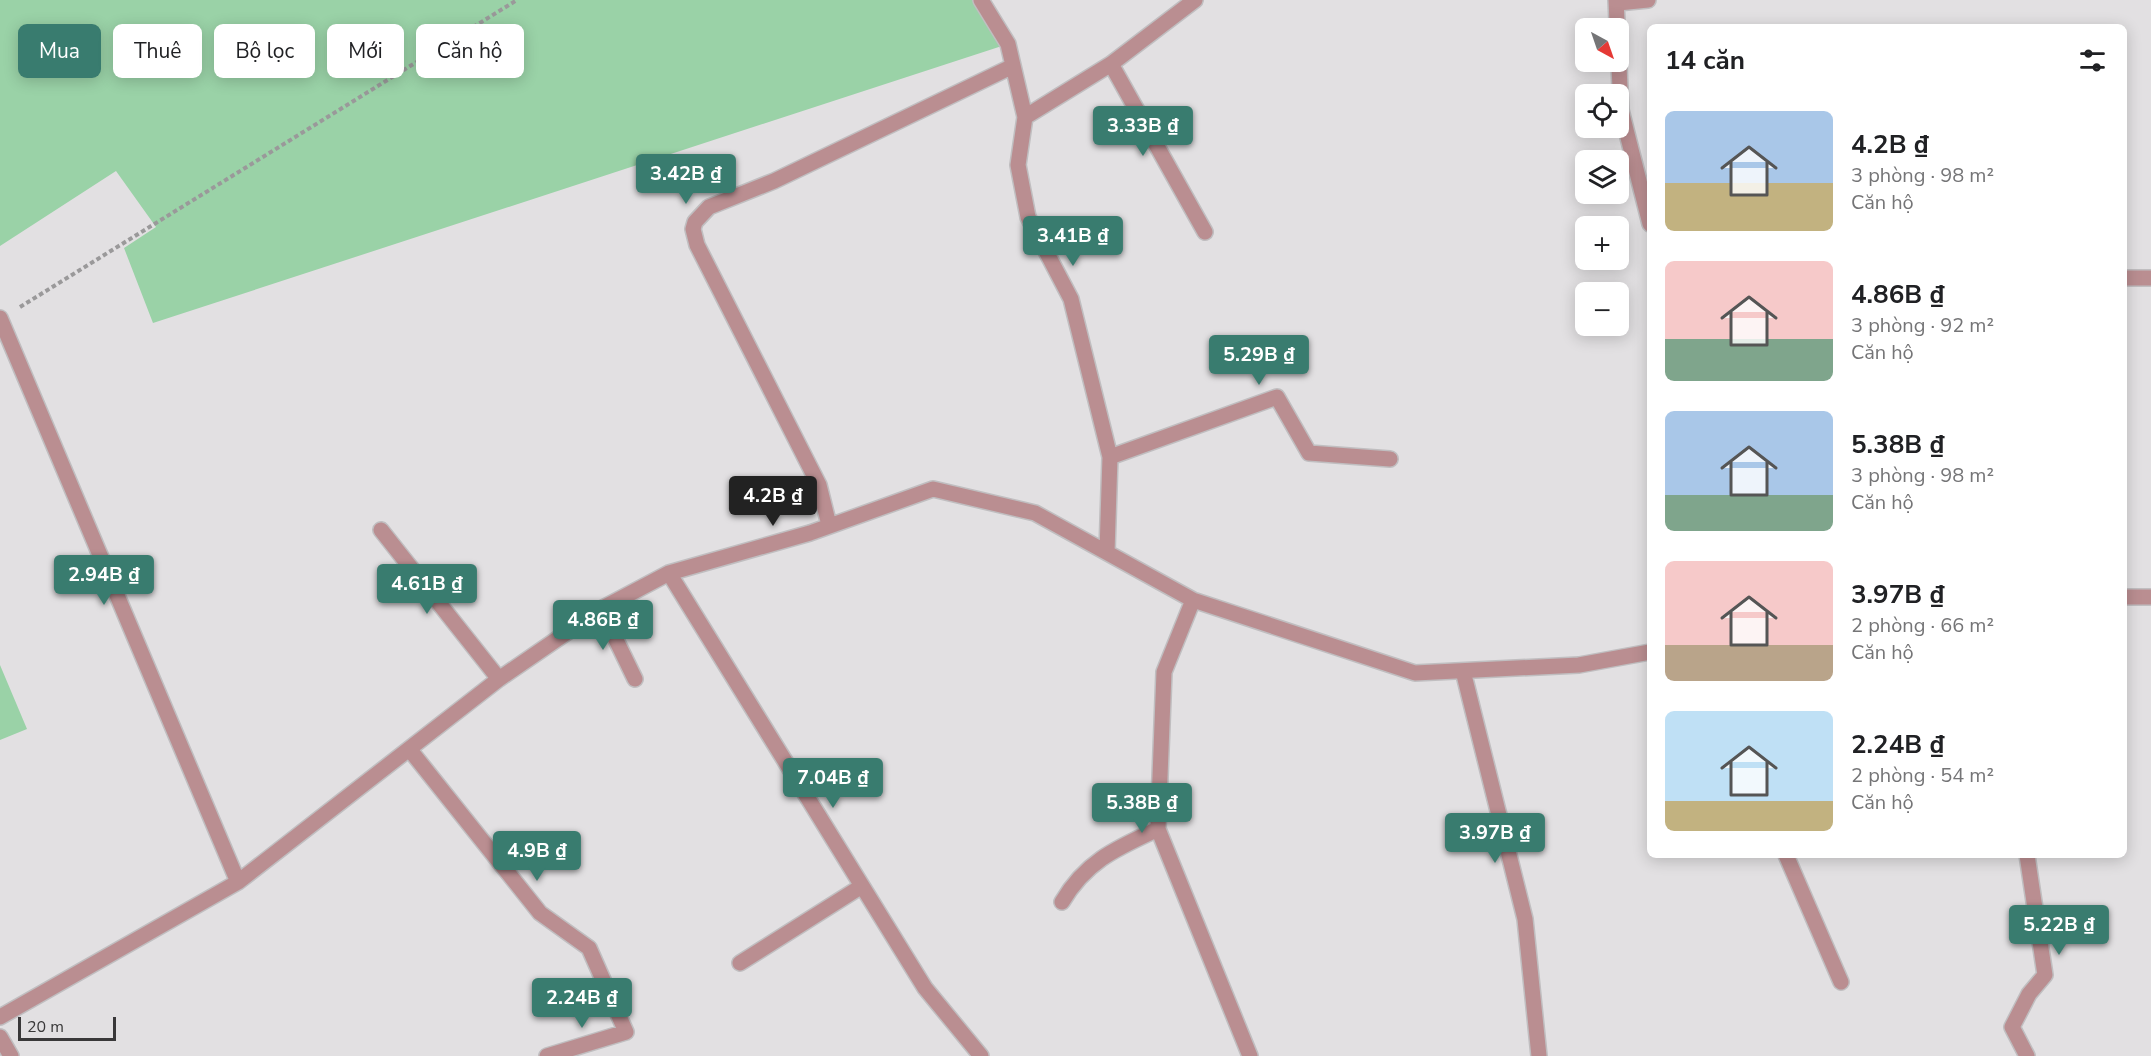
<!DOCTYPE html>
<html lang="vi">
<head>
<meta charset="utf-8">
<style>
	:root { --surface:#fff; --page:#f6f6f6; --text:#202124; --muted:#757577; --accent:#397c6f }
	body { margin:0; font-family:"Nunito Sans",sans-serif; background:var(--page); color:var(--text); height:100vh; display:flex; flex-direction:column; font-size:22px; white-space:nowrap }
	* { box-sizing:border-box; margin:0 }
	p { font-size:20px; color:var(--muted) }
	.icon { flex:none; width:33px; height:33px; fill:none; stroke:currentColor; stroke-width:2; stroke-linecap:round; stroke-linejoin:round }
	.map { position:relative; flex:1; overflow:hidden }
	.sheet { position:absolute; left:1647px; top:24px; width:480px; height:834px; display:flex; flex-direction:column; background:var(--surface); border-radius:9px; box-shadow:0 3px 15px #0003 }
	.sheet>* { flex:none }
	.hud { position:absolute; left:18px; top:24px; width:570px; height:54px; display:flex; gap:12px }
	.needle { width:39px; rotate:140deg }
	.buttons { position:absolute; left:1575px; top:18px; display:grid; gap:12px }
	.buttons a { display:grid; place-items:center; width:54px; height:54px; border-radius:9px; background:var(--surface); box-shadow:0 3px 15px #0003; font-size:30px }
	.scale { position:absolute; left:18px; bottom:15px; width:98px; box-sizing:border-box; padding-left:6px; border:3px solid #393839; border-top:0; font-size:16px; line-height:21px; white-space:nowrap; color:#393839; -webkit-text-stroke:4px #e2e0e2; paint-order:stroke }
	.price { position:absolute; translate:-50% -51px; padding:0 14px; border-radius:6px; background:var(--accent); color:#fff; font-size:20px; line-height:39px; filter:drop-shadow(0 2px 3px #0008) }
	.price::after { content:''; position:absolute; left:50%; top:36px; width:18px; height:14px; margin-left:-9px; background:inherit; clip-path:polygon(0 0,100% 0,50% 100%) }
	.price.selected { background:#222; color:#fff }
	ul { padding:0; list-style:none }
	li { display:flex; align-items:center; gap:18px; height:150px; padding:0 18px }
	li span { display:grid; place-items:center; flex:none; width:168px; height:120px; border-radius:9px; color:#555 }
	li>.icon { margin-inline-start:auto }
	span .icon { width:72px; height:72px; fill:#fffc; stroke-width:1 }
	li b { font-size:26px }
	h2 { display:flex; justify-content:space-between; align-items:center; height:72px; padding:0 18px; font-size:26px }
	.tag { padding:0 21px; border-radius:9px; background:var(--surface); box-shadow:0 3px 15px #0003; font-size:21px; line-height:54px }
	.tag.selected { background:var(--accent); color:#fff }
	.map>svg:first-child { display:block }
</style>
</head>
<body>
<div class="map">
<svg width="2151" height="1056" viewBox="0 0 2151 1056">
	<rect width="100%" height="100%" fill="#e2e0e2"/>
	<path fill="#9ad2a7" d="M 0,0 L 976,0 L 1008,44 L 153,323 L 124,248 L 156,227 L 116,171 L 0,246 Z
		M 0,665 L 27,729 L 0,740 Z"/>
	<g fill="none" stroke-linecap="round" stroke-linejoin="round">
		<defs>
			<path id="street" d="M 981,0 L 1008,44 L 1025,117 L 1018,165 L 1028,217 L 1071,299 L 1110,457 L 1107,552
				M 1616,0 L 1621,110 L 1650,224
				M 1618,3 L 1648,0
				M 1111,64 L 1205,232
				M 1025,117 L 1111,64 L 1195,0
				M 2124,278 L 2151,278
				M 0,318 L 238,882
				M 1110,457 L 1277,397 L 1309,453 L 1390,459
				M 829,525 L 819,485 L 697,245 L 693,229 L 695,222 L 709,207 L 774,181 L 1013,66
				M 381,530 L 499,679
				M 669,573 L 925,988 L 981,1056
				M 2124,597 L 2151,597
				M 1193,600 L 1164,672 L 1158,829 L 1250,1056
				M 601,609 L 635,679
				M 1463,671 L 1525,919 L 1539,1056
				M 410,750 L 540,913 L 589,948 L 626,1032 L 547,1056
				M 1786,855 L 1841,982
				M 2027,855 L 2045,975 L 2029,994 L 2012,1027 L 2027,1056
				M 1062,902 C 1086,861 1117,848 1158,829
				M 740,963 L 862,886
				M 0,1017 L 238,882 L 499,679 L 601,609 L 669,573 L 810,533 L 933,489 L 1035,513 L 1193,600 L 1415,673 L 1579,665 L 1650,652
				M 0,1037 L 11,1056"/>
		</defs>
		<use href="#street" stroke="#c0bec0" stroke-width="18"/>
		<path stroke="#9a999a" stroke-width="4" stroke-dasharray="4.5 3" stroke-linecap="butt" d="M 20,307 L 517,0"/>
		<use href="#street" stroke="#ba8e91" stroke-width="15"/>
	</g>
</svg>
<div class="buttons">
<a><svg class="needle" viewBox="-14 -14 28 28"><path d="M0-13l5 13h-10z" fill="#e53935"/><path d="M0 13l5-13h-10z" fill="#757577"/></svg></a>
<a><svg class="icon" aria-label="locate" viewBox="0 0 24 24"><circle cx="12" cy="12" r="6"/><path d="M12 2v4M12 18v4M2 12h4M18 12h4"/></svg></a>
<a><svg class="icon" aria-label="layers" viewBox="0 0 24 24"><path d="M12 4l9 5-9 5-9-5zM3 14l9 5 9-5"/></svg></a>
<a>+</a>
<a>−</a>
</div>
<div class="scale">20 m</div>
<b class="price" style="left:1143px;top:157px">3.33B ₫</b>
<b class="price" style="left:686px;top:205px">3.42B ₫</b>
<b class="price" style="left:1073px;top:267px">3.41B ₫</b>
<b class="price" style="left:1259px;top:386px">5.29B ₫</b>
<b class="price selected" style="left:773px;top:527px">4.2B ₫</b>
<b class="price" style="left:104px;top:606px">2.94B ₫</b>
<b class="price" style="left:427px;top:615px">4.61B ₫</b>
<b class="price" style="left:603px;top:651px">4.86B ₫</b>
<b class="price" style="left:833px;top:809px">7.04B ₫</b>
<b class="price" style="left:1142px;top:834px">5.38B ₫</b>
<b class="price" style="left:1495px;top:864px">3.97B ₫</b>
<b class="price" style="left:537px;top:882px">4.9B ₫</b>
<b class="price" style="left:2059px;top:956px">5.22B ₫</b>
<b class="price" style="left:582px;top:1029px">2.24B ₫</b>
<div class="hud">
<a class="tag selected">Mua</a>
<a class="tag">Thuê</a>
<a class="tag">Bộ lọc</a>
<a class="tag">Mới</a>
<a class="tag">Căn hộ</a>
</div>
<section class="sheet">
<h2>14 căn<svg class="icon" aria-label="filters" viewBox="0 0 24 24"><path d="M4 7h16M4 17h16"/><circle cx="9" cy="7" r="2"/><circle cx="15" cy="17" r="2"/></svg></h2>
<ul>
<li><span style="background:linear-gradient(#a9c7e8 60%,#c2b280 0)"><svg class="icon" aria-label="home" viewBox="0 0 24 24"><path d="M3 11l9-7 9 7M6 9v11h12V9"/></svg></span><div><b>4.2B ₫</b><p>3 phòng · 98 m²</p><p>Căn hộ</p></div></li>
<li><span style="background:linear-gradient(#f6c9c9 65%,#7fa58c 0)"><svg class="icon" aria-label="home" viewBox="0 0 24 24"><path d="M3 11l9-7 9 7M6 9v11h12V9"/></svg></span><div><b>4.86B ₫</b><p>3 phòng · 92 m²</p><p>Căn hộ</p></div></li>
<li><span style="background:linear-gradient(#a9c7e8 70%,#7fa58c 0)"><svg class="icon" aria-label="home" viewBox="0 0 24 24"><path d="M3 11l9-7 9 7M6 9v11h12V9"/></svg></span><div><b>5.38B ₫</b><p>3 phòng · 98 m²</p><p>Căn hộ</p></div></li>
<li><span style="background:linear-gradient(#f6c9c9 70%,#b9a48a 0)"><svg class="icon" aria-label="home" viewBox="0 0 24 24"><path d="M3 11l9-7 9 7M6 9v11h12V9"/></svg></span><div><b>3.97B ₫</b><p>2 phòng · 66 m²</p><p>Căn hộ</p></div></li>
<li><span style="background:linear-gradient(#bfe0f5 75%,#c2b280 0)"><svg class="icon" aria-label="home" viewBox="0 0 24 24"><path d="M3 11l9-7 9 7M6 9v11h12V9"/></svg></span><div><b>2.24B ₫</b><p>2 phòng · 54 m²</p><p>Căn hộ</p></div></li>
</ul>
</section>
</div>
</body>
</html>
